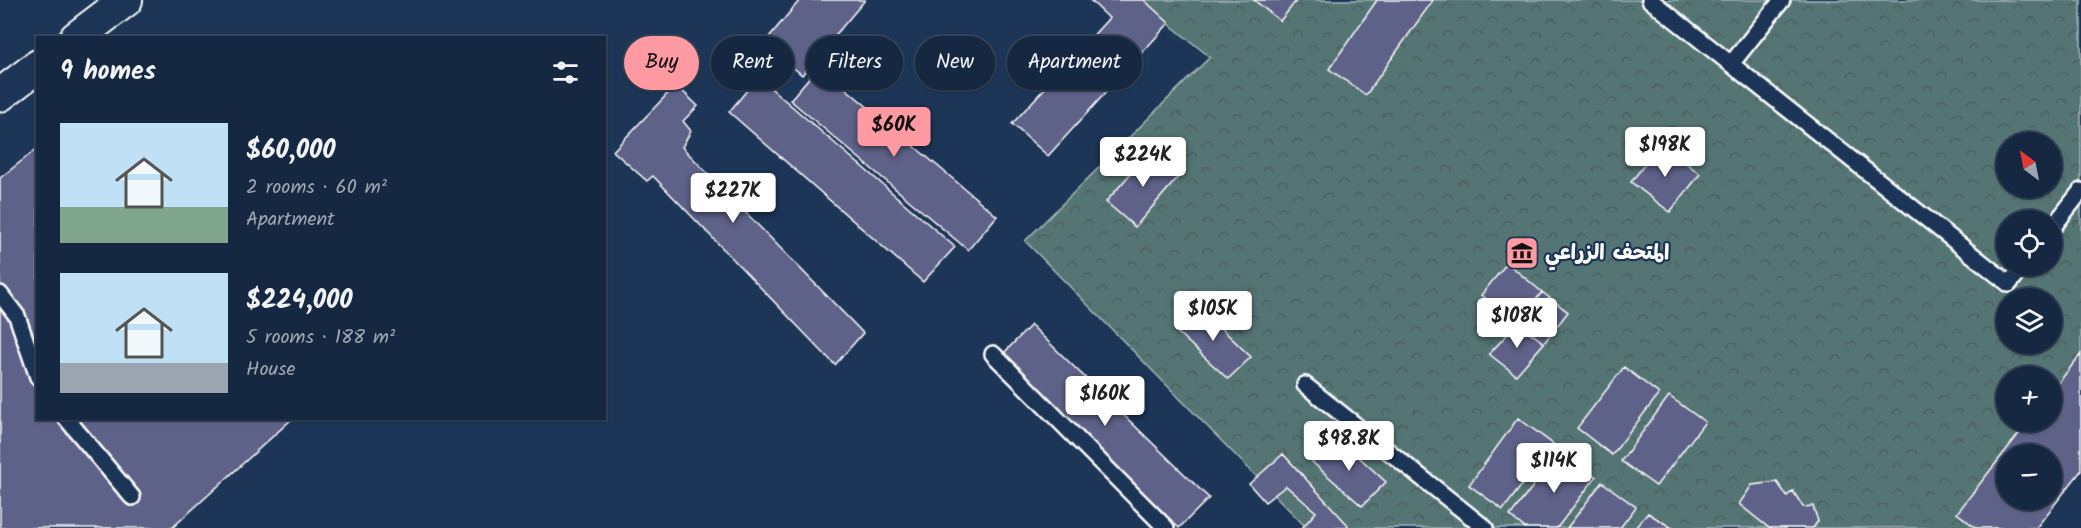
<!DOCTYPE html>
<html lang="en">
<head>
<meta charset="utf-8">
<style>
	:root { --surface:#162841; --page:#23344c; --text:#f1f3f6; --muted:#9ea6b1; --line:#35445a; --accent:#ff9aa2 }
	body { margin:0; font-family:Kalam,"Playpen Sans Arabic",sans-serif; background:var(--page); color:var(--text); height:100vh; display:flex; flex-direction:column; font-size:22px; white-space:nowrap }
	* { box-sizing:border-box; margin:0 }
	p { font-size:20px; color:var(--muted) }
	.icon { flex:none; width:33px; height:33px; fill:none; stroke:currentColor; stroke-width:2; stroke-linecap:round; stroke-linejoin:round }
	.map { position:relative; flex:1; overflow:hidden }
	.drawer { position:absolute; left:36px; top:36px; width:570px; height:384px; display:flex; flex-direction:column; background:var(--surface); border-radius:0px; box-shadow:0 2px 4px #0004,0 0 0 2px var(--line) }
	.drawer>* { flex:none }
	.guide { position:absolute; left:624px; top:36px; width:570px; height:54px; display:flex; gap:12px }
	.needle { width:39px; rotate:328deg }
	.tools { position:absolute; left:1996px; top:132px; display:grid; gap:12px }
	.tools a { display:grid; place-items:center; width:66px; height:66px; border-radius:50%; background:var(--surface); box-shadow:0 2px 4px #0004,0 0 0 2px var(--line); font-size:30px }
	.price { position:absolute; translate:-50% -51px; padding:0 14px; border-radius:6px; background:#fff; color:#222; font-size:20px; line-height:39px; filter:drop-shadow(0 2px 3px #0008) }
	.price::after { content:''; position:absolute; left:50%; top:36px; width:18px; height:14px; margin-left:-9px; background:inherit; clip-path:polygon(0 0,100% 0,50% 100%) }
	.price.on { background:var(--accent); color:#111 }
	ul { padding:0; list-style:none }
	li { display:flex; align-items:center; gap:18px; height:150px; padding:0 24px }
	li span { display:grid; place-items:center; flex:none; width:168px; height:120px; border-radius:0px; color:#555 }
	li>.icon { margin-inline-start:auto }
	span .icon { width:72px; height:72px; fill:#fffc; stroke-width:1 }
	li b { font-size:26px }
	h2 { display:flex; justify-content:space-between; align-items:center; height:72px; padding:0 24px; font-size:26px }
	.chip { padding:0 21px; border-radius:27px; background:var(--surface); box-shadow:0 2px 4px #0004,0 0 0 2px var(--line); font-size:21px; line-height:54px }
	.chip.on { background:var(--accent); color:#111 }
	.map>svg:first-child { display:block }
</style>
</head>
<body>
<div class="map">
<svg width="2081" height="528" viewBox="0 0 2081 528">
	<defs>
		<pattern id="park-crowns" width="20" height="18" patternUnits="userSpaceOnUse" patternTransform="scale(1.5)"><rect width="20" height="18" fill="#547474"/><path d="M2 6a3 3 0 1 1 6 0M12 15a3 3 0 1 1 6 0" fill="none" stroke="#4f5c5c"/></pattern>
	</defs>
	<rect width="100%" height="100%" fill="#1d3557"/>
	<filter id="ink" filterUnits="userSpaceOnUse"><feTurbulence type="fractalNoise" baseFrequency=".0167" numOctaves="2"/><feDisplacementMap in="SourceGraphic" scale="12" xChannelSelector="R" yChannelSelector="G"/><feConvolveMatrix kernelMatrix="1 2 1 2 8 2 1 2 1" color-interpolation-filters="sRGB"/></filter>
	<g filter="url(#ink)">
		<path fill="url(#park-crowns)" stroke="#aababa" stroke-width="1.5" fill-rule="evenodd" d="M 1139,0 L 2081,0 L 2081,460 L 2052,454 L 2007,454 L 2007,500 L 2049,500 L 2026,528 L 1307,528 L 1025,241 L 1210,57 ZM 2007,142 L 2052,142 L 2052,188 L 2007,188 ZM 2007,220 L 2052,220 L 2052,266 L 2007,266 ZM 2007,298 L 2052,298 L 2052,344 L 2007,344 ZM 2007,376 L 2052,376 L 2052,422 L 2007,422 Z"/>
		<path fill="#5e6288" stroke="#fff" stroke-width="1.5" fill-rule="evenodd" d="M 800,0 L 865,0 L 802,75 L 764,43 Z
			M 1090,0 L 1144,0 L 1169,23 L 1048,156 L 1012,124 L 1109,18 Z
			M 1254,0 L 1297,0 L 1280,21 Z
			M 1377,0 L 1433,0 L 1366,95 L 1329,69 Z
			M 819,66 L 997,216 L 968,250 L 790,100 Z
			M 758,77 L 955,247 L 923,282 L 729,112 Z
			M 676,85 L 698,106 L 683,121 L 691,131 L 682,147 L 863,333 L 835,365 L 653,176 L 647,181 L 613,151 Z
			M 1661,143 L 1700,174 L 1670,212 L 1631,182 Z
			M 38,148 L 38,418 L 293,418 L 172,528 L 0,528 L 0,178 Z
			M 1151,150 L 1180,175 L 1135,227 L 1106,202 Z
			M 1507,263 L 1542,292 L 1518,323 L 1481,295 Z
			M 1542,292 L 1568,312 L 1544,343 L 1518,323 Z
			M 1197,305 L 1251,357 L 1228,379 L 1175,330 Z
			M 1518,323 L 1544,343 L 1516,375 L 1489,354 Z
			M 1031,325 L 1209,498 L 1179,528 L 1001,356 Z
			M 2081,354 L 2081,471 L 2036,528 L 1976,528 L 1957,513 L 2028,422 L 2052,422 L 2052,391 ZM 2007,454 L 2052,454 L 2052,500 L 2007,500 Z
			M 1624,367 L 1659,394 L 1612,455 L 1577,428 Z
			M 1669,396 L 1705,422 L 1656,486 L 1621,461 Z
			M 1518,418 L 1553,444 L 1503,510 L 1469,485 Z
			M 1337,437 L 1386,482 L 1362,506 L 1312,462 Z
			M 1561,450 L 1596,477 L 1557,528 L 1525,528 L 1510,516 Z
			M 1283,454 L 1348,525 L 1346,528 L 1302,528 L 1316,512 L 1286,486 L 1265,502 L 1249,484 Z
			M 1602,482 L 1636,507 L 1620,528 L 1567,528 Z
			M 1777,482 L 1787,496 L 1793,491 L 1803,507 L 1813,506 L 1818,521 L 1813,528 L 1769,528 L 1739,504 L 1752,485 Z
			M 1648,513 L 1672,528 L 1635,528 Z"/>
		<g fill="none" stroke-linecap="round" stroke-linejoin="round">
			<defs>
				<path id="lane" d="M 1650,0 L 2009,284 L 2023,266
					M 1731,64 L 1782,0
					M 2052,228 L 2081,191
					M 0,294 L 17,316 L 38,377
					M 993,354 L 1166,528
					M 1305,385 L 1485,528
					M 66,418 L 132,497"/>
				<path id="street" d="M 76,38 L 126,0
					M 0,95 L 38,66"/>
			</defs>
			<use href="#lane" stroke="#fff" stroke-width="20"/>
			<use href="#street" stroke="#fff" stroke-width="36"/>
			<use href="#lane" stroke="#1d3557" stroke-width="15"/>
			<use href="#street" stroke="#1d3557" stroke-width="32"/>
		</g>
	</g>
	<defs>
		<symbol id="museum-square" viewBox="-11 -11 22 22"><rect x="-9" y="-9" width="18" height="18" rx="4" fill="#ff9aa2" stroke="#1d3557"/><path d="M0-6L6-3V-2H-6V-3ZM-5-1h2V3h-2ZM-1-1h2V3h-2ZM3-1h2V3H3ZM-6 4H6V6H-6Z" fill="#111"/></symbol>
	</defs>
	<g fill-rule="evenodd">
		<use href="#museum-square" x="1503" y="234" width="38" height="38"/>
	</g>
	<g text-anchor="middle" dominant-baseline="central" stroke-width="4.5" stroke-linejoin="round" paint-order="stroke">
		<g font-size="21" font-weight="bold" fill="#fff" stroke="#1d3557" text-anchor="start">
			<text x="1545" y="253">المتحف الزراعي</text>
		</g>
	</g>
</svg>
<div class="tools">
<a><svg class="needle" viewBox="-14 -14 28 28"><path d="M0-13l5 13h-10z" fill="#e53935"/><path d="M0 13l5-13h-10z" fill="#9ea6b1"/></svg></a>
<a><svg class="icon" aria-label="locate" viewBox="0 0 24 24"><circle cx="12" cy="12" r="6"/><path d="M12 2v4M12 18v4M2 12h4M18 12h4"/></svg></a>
<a><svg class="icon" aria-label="layers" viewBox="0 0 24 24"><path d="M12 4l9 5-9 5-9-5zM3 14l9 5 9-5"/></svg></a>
<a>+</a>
<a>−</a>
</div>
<b class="price on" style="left:894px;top:158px">$60K</b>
<b class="price" style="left:1665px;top:178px">$198K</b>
<b class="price" style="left:1143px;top:188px">$224K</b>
<b class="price" style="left:733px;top:224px">$227K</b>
<b class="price" style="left:1213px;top:342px">$105K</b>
<b class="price" style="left:1517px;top:349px">$108K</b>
<b class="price" style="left:1105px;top:427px">$160K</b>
<b class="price" style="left:1349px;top:472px">$98.8K</b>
<b class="price" style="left:1554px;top:494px">$114K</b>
<div class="guide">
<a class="chip on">Buy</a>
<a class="chip">Rent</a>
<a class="chip">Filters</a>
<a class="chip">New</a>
<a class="chip">Apartment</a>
</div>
<section class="drawer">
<h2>9 homes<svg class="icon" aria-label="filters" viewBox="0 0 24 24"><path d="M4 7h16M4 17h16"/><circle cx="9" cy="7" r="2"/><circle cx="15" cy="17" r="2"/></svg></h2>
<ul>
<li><span style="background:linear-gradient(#bfe0f5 70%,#7fa58c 0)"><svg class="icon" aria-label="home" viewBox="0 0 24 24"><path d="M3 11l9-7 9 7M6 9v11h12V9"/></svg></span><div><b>$60,000</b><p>2 rooms · 60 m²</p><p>Apartment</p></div></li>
<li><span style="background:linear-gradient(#bfe0f5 75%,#9aa5b1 0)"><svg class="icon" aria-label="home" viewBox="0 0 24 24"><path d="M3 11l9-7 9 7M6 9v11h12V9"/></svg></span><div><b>$224,000</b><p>5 rooms · 188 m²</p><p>House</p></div></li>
</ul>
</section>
</div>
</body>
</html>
